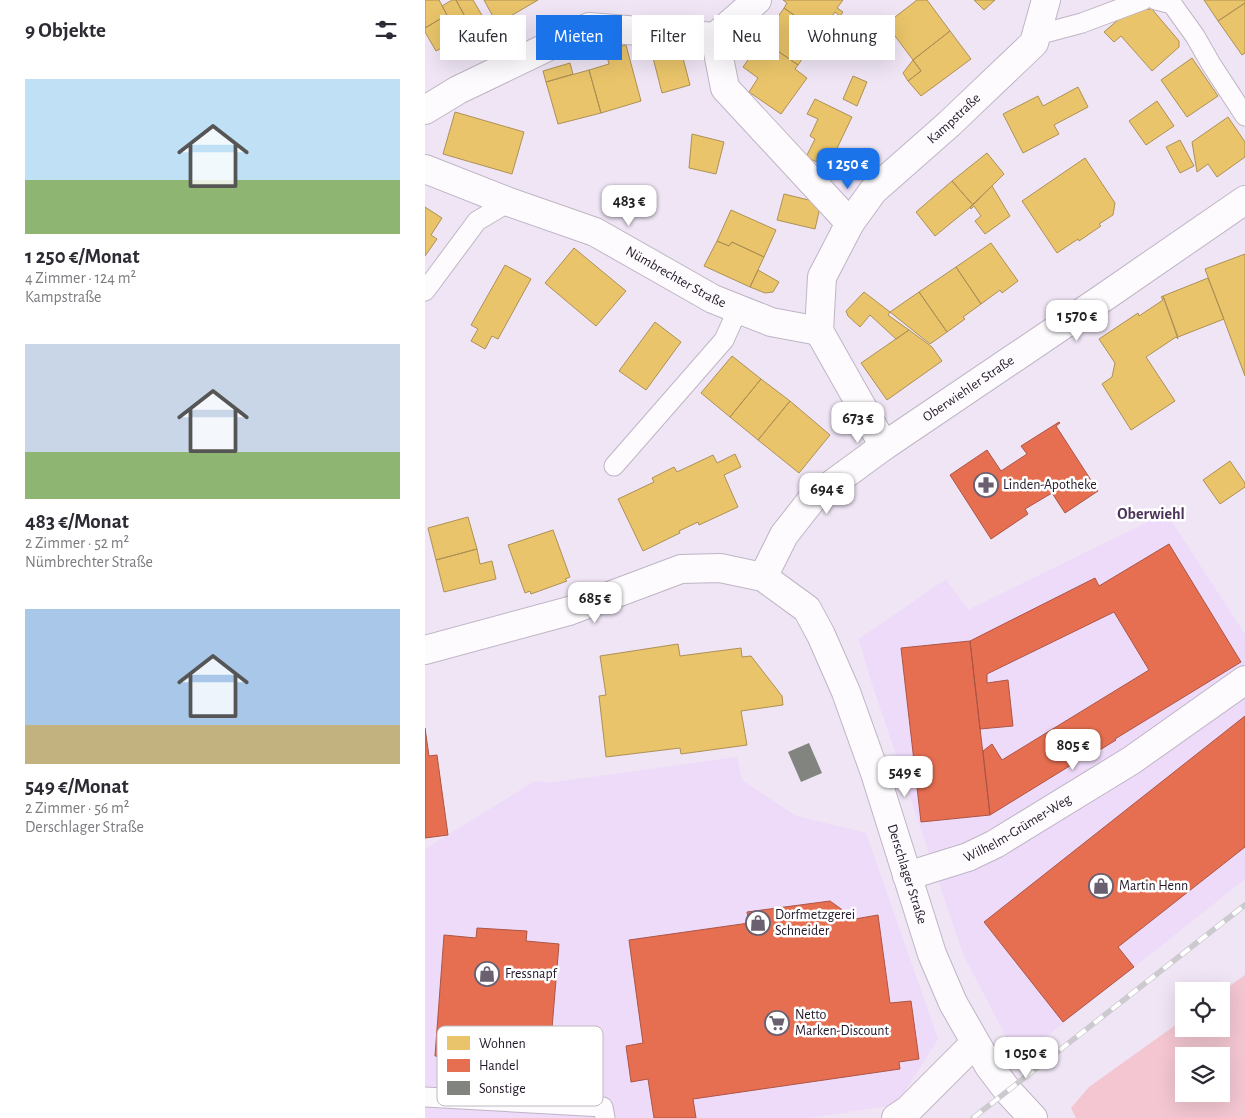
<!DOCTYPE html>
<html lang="de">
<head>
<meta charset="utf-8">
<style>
	:root { --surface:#fff; --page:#f7f7f7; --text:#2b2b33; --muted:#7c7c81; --accent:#1a73e8 }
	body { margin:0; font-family:"Alegreya Sans",sans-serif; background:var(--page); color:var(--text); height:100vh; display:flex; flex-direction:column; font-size:19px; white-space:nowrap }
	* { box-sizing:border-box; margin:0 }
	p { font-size:16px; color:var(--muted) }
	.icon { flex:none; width:28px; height:28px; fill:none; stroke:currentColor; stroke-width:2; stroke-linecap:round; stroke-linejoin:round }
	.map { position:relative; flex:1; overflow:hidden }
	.details { display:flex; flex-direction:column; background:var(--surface); width:425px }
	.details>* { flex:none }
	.hud { position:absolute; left:15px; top:15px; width:475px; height:45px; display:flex; gap:10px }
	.buttons { position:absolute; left:750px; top:982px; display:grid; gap:10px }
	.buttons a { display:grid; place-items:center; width:55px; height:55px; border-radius:0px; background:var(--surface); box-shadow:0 5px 20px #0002; font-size:25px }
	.price { position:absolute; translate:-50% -42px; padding:0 11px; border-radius:10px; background:#fff; color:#222; font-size:16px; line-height:32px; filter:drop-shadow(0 1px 2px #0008) }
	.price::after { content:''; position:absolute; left:50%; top:30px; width:15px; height:11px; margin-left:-8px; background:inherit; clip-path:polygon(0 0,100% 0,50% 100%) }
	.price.selected { background:var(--accent); color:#fff }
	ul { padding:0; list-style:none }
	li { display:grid; align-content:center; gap:10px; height:265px; padding:0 25px }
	li span { display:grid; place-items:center; height:155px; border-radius:0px; color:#555 }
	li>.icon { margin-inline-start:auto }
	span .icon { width:90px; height:90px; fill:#fffc; stroke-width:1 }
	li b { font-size:21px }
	h2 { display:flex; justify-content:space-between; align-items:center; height:60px; padding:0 25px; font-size:21px }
	.chip { padding:0 18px; border-radius:0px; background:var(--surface); box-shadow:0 5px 20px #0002; font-size:18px; line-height:45px }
	.chip.selected { background:var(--accent); color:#fff }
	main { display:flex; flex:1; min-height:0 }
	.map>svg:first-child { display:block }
</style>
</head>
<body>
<main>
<section class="details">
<h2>9 Objekte<svg class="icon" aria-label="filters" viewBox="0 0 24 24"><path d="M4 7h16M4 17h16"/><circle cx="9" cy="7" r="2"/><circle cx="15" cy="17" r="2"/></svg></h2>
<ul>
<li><span style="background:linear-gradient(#bfe0f5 65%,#8fb573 0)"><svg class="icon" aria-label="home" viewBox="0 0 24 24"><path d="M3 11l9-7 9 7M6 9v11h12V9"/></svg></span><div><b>1 250 €/Monat</b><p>4 Zimmer · 124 m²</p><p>Kampstraße</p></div></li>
<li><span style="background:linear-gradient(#c9d6e8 70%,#8fb573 0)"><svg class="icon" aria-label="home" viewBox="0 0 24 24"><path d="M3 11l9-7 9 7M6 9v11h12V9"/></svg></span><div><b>483 €/Monat</b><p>2 Zimmer · 52 m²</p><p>Nümbrechter Straße</p></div></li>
<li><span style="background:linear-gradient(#a9c7e8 75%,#c2b280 0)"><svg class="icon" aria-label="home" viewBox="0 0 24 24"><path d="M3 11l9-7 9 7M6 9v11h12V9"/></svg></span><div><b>549 €/Monat</b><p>2 Zimmer · 56 m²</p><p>Derschlager Straße</p></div></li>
</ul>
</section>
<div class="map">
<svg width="820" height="1118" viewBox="0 0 820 1118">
	<rect width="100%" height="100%" fill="#efe5f5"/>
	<path fill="#eedaf9" d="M 741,513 L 820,634 L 820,879 L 597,1056 L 585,1044 L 538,954 L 445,678 L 434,639 L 521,579 L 543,610 Z
		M 312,757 L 317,780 L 371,816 L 441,833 L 513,1039 L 471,1105 L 383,1118 L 0,1118 L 0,849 L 110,781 L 123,783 Z"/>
	<path fill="#f3c6d1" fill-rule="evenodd" d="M 820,975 L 820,1118 L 651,1118 L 646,1108 L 664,1087 L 759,1019 L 759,1029 L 796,1029 L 796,992 ZM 759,1056 L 796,1056 L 796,1094 L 759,1094 Z"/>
	<path fill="#e9c46a" stroke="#ae9056" d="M 0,0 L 14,0 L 22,15 L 0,28 Z
		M 27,0 L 31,0 L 44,24 L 31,31 L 17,6 Z
		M 31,0 L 48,0 L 58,17 L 44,24 Z
		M 59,0 L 113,0 L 72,24 Z
		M 358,0 L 418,0 L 412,8 L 418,12 L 415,16 L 410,12 L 395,33 L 359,8 L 362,3 Z
		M 492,0 L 502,0 L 525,31 L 488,60 L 461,24 Z
		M 549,0 L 570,0 L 559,10 Z
		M 779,0 L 820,0 L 820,3 L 793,21 Z
		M 820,3 L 820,53 L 817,55 L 793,21 Z
		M 719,4 L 724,10 L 726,8 L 754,41 L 754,47 L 727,71 L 696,36 L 689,42 L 679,32 L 708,7 Z
		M 359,8 L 395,33 L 373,65 L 337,40 Z
		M 22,15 L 35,38 L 11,51 L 0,32 L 0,28 Z
		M 525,31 L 546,59 L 496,96 L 483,81 L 496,71 L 488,60 Z
		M 337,40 L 373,65 L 370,69 L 382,78 L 356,114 L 324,92 L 333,78 L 318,67 Z
		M 254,43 L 265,85 L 237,93 L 226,50 Z
		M 201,45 L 216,101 L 176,113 L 164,70 L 184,64 L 180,50 Z
		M 767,58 L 793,96 L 762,117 L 736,80 Z
		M 488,60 L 496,71 L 483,81 L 478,73 Z
		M 145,63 L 148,74 L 121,82 L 118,71 Z
		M 164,70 L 176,113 L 133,124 L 121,82 Z
		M 428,76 L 442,82 L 432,106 L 418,99 Z
		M 653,87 L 663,107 L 629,125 L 634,134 L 598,153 L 578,114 L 613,96 L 618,106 Z
		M 390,99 L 427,117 L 403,167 L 381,157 L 390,139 L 385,136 L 393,119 L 382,114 Z
		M 732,101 L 749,126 L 721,145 L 704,121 Z
		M 30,112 L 99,132 L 87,174 L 18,154 Z
		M 803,117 L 820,142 L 820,157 L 792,177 L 783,164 L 772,172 L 767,142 Z
		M 267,134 L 299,142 L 291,174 L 264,168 Z
		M 755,140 L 769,166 L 755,173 L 741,147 Z
		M 562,153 L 579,174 L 548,205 L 527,181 Z
		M 660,158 L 690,203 L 688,215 L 674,224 L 676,226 L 654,241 L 653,239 L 632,253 L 597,201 Z
		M 527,181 L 548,205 L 510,236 L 491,212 Z
		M 567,186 L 585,216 L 560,234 L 550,221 L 556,216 L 549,206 L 546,209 L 545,207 Z
		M 359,194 L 396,203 L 390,229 L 352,220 Z
		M 0,207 L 17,218 L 6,235 L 12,239 L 0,256 Z
		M 306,210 L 351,230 L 339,257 L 307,242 L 304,246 L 292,241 Z
		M 292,241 L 304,246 L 307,242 L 339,257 L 325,287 L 279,266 Z
		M 566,243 L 593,281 L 577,293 L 575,290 L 556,304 L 531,267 Z
		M 149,248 L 201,291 L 171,326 L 120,283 Z
		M 820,254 L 820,376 L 780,269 Z
		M 80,265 L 106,279 L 73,339 L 67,336 L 60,349 L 46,341 L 53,329 L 46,325 Z
		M 531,267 L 556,304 L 538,317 L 540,319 L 522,332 L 494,292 Z
		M 333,270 L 354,282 L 348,292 L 340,293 L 325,287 Z
		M 783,278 L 799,319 L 753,337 L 738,296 Z
		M 439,292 L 465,312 L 463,315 L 484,330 L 471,339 L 445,315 L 435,327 L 423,316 L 421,311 Z
		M 494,292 L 522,332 L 505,344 L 465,312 Z
		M 738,296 L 753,339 L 751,337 L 721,357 L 750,401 L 706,430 L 677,384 L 687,377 L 690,363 L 674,339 L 713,313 L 714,316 L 738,300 L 736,297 Z
		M 230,322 L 256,342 L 221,390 L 194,371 Z
		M 484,330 L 507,347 L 517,361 L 462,400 L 436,363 Z
		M 307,356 L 336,379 L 305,417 L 276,393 Z
		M 336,379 L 365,401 L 333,440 L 305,417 Z
		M 365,401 L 405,435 L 374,473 L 333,440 Z
		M 310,454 L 316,467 L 299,475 L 313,507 L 274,525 L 273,522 L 254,531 L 255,533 L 218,551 L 193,499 L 229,482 L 227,478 L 249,467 L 252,472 L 288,455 L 292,463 Z
		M 805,461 L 820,483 L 820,487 L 795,504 L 778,480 Z
		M 43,517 L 52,549 L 11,560 L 3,528 Z
		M 128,530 L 145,577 L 140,579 L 142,581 L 106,594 L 105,591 L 100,593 L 83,545 Z
		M 52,549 L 55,564 L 67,561 L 71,579 L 19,592 L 11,560 Z
		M 253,644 L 255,656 L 316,648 L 317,657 L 326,656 L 357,696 L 358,705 L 316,711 L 322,745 L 256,754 L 255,748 L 181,757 L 174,696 L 181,695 L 175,656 Z"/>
	<path fill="#e76f51" stroke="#ac5545" d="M 634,422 L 635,423 L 631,426 L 673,491 L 640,513 L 627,493 L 600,509 L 603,514 L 566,539 L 525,475 L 562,450 L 576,471 L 602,454 L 596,446 Z
		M 744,544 L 816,662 L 690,739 L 691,740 L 657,761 L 656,759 L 565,815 L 558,751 L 567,744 L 577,760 L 724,670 L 689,612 L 562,674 L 562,683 L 583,680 L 588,726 L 555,729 L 545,641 L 670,578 L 674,586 Z
		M 545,641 L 565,815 L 496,822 L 476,648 Z
		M 820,716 L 820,847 L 693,947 L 709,967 L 638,1022 L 559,922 Z
		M 0,728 L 4,756 L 12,755 L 23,835 L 0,838 Z
		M 405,901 L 430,919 L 453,915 L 465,1003 L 486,1001 L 494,1059 L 474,1062 L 475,1069 L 268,1099 L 271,1118 L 229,1118 L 223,1079 L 206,1082 L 201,1046 L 218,1043 L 204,940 L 324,923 L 322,912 Z
		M 52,928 L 102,931 L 101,941 L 134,944 L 124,1064 L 90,1061 L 90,1072 L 37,1068 L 38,1058 L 10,1056 L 19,935 L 51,938 Z"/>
	<path fill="#82847f" d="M 384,743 L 397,773 L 376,782 L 363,752 Z"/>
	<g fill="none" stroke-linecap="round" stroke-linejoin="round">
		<defs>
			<path id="service" d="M 731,0 L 747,4 L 770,36 L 786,64 L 820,116
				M 612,35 L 657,23 L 718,0
				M 0,291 L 52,221 L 84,202
				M 189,466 L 299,340 L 313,309
				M 0,1097 L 178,1107 L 180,1118"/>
			<g id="minor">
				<path d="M 290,37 L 332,0"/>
				<path d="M 0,110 L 33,90 L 164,27 L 290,37 L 300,88 L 425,223"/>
				<path id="s1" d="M 0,169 L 84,202 L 170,232 L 288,299 L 346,322 L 394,331"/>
				<path id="s2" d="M 459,446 L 394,331 L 397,277 L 425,223 L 448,191 L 524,124 L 609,43 L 621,0"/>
				<path id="s3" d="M 338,577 L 359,535 L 388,498 L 459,446 L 675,300 L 820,200"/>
				<path id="s4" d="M 482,876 L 543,857 L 570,844 L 707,760 L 820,680"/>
				<path d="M 471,1118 L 483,1110 L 550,1043"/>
			</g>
			<g id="secondary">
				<path id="s5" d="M 0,650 L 144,611 L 256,569 L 295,568 L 338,577 L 382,609 L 396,635 L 421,692 L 450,773 L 507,954 L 528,1003 L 564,1066 L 583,1091 L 608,1118"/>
			</g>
		</defs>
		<use href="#service" stroke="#bfb5c5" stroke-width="21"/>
		<use href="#minor" stroke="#bfb5c5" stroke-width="30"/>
		<use href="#secondary" stroke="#bfb5c5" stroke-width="30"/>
		<use href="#service" stroke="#fdfbfe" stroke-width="19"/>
		<use href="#minor" stroke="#fdfbfe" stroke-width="28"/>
		<use href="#secondary" stroke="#fdfbfe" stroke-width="28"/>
		<defs>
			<path id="rail" d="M 548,1118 L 820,905"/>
		</defs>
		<use href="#rail" stroke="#cdcacf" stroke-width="5.5"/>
		<use href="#rail" stroke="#fff" stroke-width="4" stroke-dasharray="11" stroke-linecap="butt"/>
	</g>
	<defs>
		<symbol id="pharmacy-ring" viewBox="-11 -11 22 22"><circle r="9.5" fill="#fff" stroke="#6a6070" stroke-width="1.5"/><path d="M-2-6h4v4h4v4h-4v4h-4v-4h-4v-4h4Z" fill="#6a6070"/></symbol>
		<symbol id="shop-ring" viewBox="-11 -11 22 22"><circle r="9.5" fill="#fff" stroke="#6a6070" stroke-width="1.5"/><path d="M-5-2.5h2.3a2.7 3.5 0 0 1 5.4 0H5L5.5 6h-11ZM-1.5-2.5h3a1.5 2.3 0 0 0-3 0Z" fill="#6a6070"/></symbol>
		<symbol id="supermarket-ring" viewBox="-11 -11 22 22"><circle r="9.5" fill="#fff" stroke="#6a6070" stroke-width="1.5"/><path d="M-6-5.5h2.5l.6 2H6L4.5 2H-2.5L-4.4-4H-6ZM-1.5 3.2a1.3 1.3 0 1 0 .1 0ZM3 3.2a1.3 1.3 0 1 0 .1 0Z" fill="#6a6070"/></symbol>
	</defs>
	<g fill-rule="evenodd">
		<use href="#pharmacy-ring" x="547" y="471" width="28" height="28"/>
		<use href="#shop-ring" x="662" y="872" width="28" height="28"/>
		<use href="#shop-ring" x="319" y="909" width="28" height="28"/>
		<use href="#shop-ring" x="48" y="960" width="28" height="28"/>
		<use href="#supermarket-ring" x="338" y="1009" width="28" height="28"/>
	</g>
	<g text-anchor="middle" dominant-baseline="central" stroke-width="5" stroke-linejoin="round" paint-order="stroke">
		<g font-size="14" fill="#231829" stroke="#fff">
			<text stroke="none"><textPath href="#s2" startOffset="395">Kampstraße</textPath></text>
			<text stroke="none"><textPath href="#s1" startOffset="274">Nümbrechter Straße</textPath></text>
			<text stroke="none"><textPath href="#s3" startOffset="284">Oberwiehler Straße</textPath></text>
			<text stroke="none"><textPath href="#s4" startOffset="121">Wilhelm-Grümer-Weg</textPath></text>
			<text stroke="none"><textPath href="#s5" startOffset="690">Derschlager Straße</textPath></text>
		</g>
		<g font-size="14" fill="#231829" stroke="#fff" text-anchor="start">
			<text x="578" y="485">Linden-Apotheke</text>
			<text x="694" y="886">Martin Henn</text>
			<text x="350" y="915">Dorfmetzgerei<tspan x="350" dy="16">Schneider</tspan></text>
			<text x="80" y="974">Fressnapf</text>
			<text x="370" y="1015">Netto<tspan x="370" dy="16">Marken-Discount</tspan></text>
		</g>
		<g font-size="16" font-weight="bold" fill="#4d345a" stroke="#fff">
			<text x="726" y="514">Oberwiehl</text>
		</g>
	</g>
	<rect x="12" y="1026" width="166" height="80" rx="8" fill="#fff" stroke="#bdbabf" stroke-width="1"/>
	<rect x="22" y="1036" width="23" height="14" fill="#e9c46a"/>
	<rect x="22" y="1059" width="23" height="13" fill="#e76f51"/>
	<rect x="22" y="1081" width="23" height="14" fill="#82847f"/>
	<g font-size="14" fill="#231829">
		<text x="54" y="1048">Wohnen</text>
		<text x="54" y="1070">Handel</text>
		<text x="54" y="1093">Sonstige</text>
	</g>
</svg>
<div class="buttons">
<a><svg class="icon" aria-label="locate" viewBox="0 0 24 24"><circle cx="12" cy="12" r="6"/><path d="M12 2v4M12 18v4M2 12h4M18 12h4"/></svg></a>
<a><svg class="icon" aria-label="layers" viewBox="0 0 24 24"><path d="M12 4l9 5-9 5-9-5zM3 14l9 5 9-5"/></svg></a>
</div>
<b class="price selected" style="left:423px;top:190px">1 250 €</b>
<b class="price" style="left:204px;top:227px">483 €</b>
<b class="price" style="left:652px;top:342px">1 570 €</b>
<b class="price" style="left:433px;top:444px">673 €</b>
<b class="price" style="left:402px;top:515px">694 €</b>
<b class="price" style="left:170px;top:624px">685 €</b>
<b class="price" style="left:648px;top:771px">805 €</b>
<b class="price" style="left:480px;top:798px">549 €</b>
<b class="price" style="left:601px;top:1079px">1 050 €</b>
<div class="hud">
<a class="chip">Kaufen</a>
<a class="chip selected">Mieten</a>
<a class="chip">Filter</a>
<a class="chip">Neu</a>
<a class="chip">Wohnung</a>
</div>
</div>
</main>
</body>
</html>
